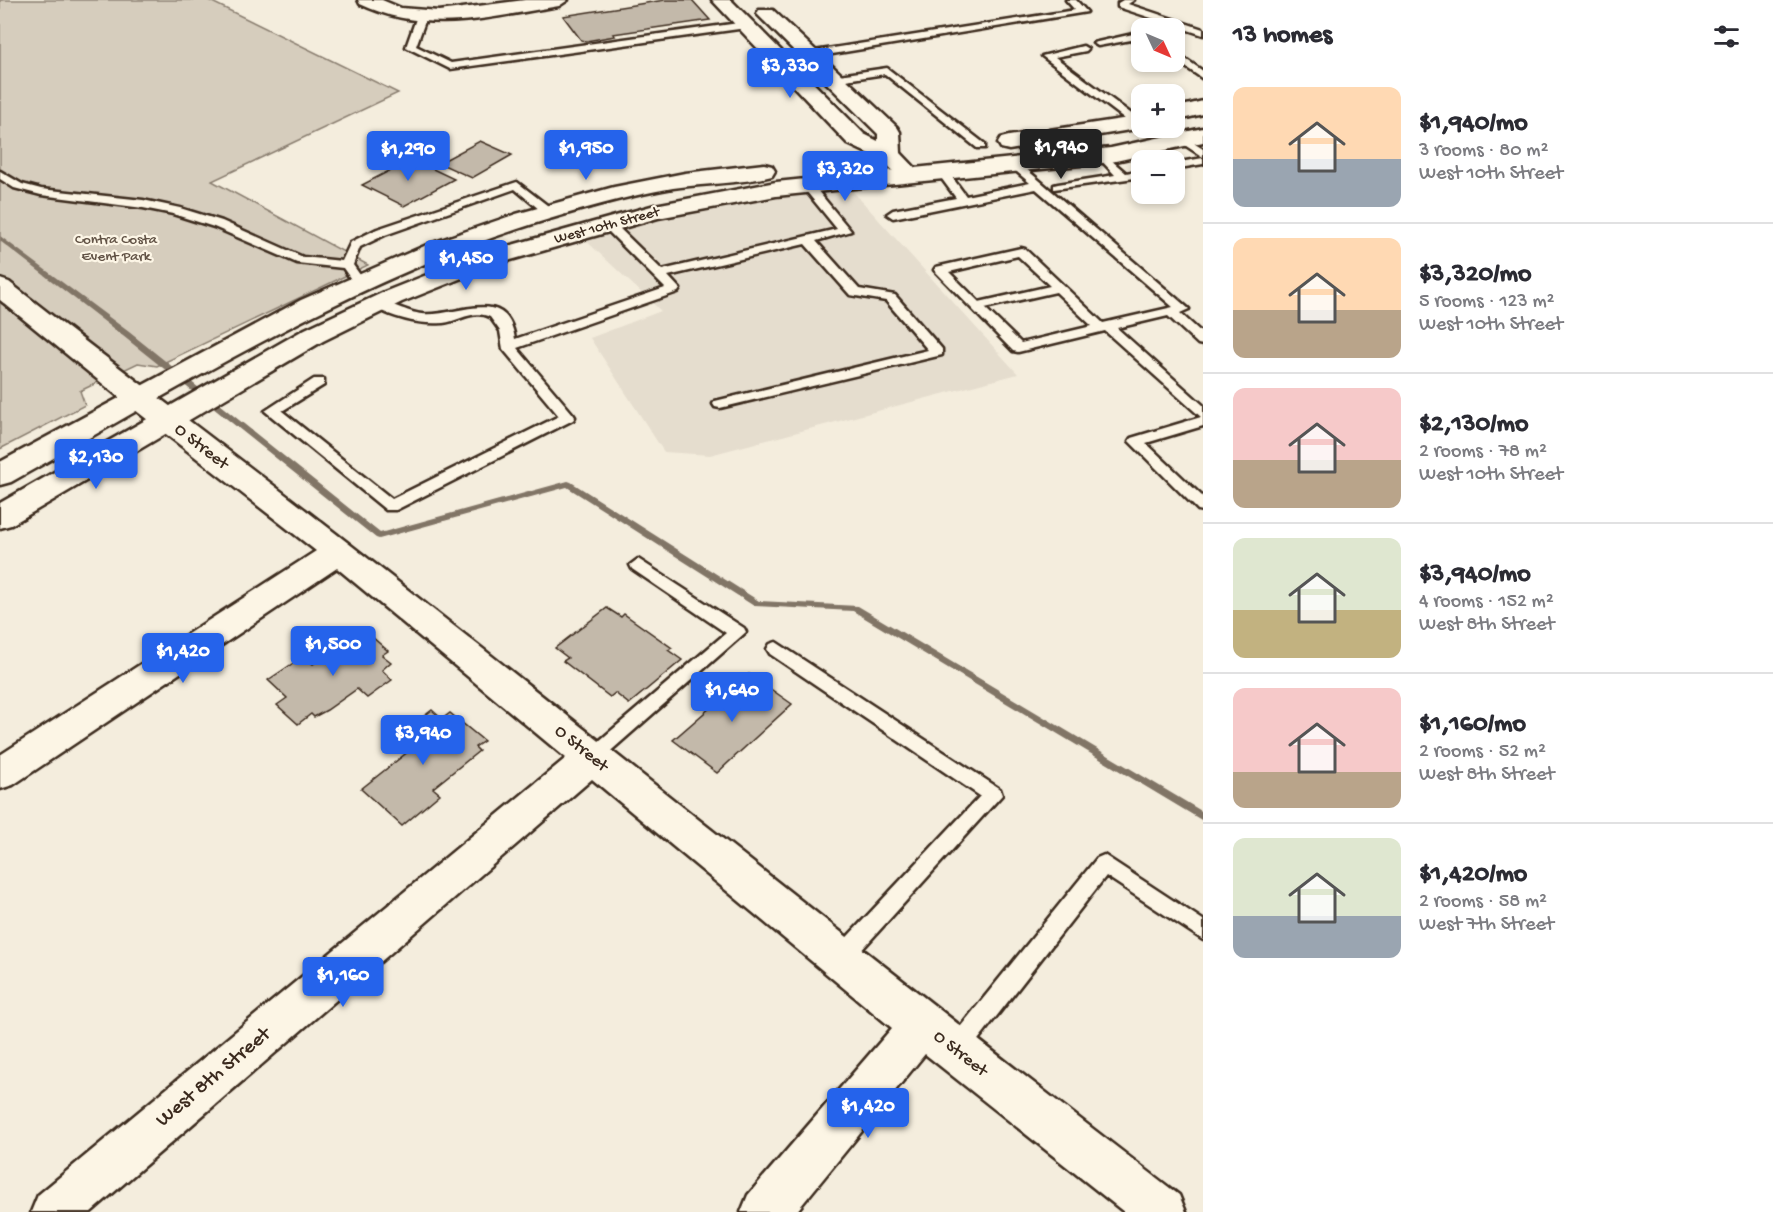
<!DOCTYPE html>
<html lang="en">
<head>
<meta charset="utf-8">
<style>
	:root { --surface:#fff; --page:#f2f2f3; --text:#2b2b33; --muted:#7c7c81; --line:#e1e1e2; --accent:#2563eb }
	body { margin:0; font-family:"Gochi Hand",sans-serif; background:var(--page); color:var(--text); height:100vh; display:flex; flex-direction:column; font-size:22px; white-space:nowrap }
	* { box-sizing:border-box; margin:0 }
	p { font-size:20px; color:var(--muted) }
	.icon { flex:none; width:33px; height:33px; fill:none; stroke:currentColor; stroke-width:2; stroke-linecap:round; stroke-linejoin:round }
	.map { position:relative; flex:1; overflow:hidden }
	.side { display:flex; flex-direction:column; background:var(--surface); width:570px }
	.side>* { flex:none }
	.needle { width:39px; rotate:134deg }
	.controls { position:absolute; left:1131px; top:18px; display:grid; gap:12px }
	.controls a { display:grid; place-items:center; width:54px; height:54px; border-radius:12px; background:var(--surface); box-shadow:0 3px 9px #0003; font-size:30px }
	.price { position:absolute; translate:-50% -51px; padding:0 14px; border-radius:6px; background:var(--accent); color:#fff; font-size:20px; line-height:39px; filter:drop-shadow(0 2px 3px #0008) }
	.price::after { content:''; position:absolute; left:50%; top:36px; width:18px; height:14px; margin-left:-9px; background:inherit; clip-path:polygon(0 0,100% 0,50% 100%) }
	.price.on { background:#222; color:#fff }
	ul { padding:0; list-style:none }
	li { display:flex; align-items:center; gap:18px; height:150px; padding:0 30px }
	li+li { border-top:2px solid var(--line) }
	li span { display:grid; place-items:center; flex:none; width:168px; height:120px; border-radius:12px; color:#555 }
	li>.icon { margin-inline-start:auto }
	span .icon { width:72px; height:72px; fill:#fffc; stroke-width:1 }
	li b { font-size:26px }
	h2 { display:flex; justify-content:space-between; align-items:center; height:72px; padding:0 30px; font-size:26px }
	main { display:flex; flex:1; min-height:0 }
	.map>svg:first-child { display:block }
</style>
</head>
<body>
<main>
<div class="map">
<svg width="1203" height="1212" viewBox="0 0 1203 1212">
	<rect width="100%" height="100%" fill="#f4eddd"/>
	<filter id="ink" filterUnits="userSpaceOnUse"><feTurbulence type="fractalNoise" baseFrequency=".0167" numOctaves="2"/><feDisplacementMap in="SourceGraphic" scale="12" xChannelSelector="R" yChannelSelector="G"/><feConvolveMatrix kernelMatrix="1 2 1 2 8 2 1 2 1" color-interpolation-filters="sRGB"/></filter>
	<g filter="url(#ink)">
		<path fill="#e5ddce" d="M 849,187 L 1018,374 L 710,455 L 664,452 L 590,338 L 661,311 L 581,236 L 715,205 Z"/>
		<path fill="#d6cdbd" stroke="#887c6e" stroke-width="1.5" d="M 0,0 L 208,0 L 398,93 L 212,181 L 368,265 L 157,366 L 138,363 L 80,391 L 85,405 L 0,449 Z"/>
		<g fill="none" stroke-linecap="round" stroke-linejoin="round">
			<path fill="#817466" fill-rule="evenodd" d="M 0,236 L 129,332 L 380,533 L 568,481 L 571,482 L 759,601 L 858,606 L 1203,812 L 1203,821 L 853,611 L 754,606 L 567,487 L 379,539 L 376,538 L 123,336 L 0,241 Z"/>
		</g>
		<path fill="#c3b9aa" stroke="#3b2a1e" stroke-width="1.5" d="M 665,0 L 692,0 L 710,20 L 613,34 L 615,36 L 586,41 L 581,40 L 563,16 Z
			M 480,141 L 512,155 L 472,178 L 439,163 Z
			M 412,159 L 454,179 L 404,206 L 362,185 Z
			M 607,608 L 621,617 L 624,614 L 672,648 L 668,650 L 682,660 L 629,704 L 615,693 L 610,697 L 563,661 L 568,658 L 555,648 Z
			M 363,629 L 388,651 L 382,655 L 391,662 L 382,670 L 392,680 L 367,698 L 357,689 L 327,710 L 314,717 L 311,714 L 298,724 L 277,705 L 287,698 L 268,680 L 304,656 L 313,664 Z
			M 749,674 L 792,704 L 717,773 L 673,740 Z
			M 432,710 L 442,719 L 450,713 L 484,741 L 475,747 L 479,751 L 433,788 L 440,794 L 402,826 L 361,789 L 419,743 L 405,731 Z"/>
		<g fill="none" stroke-linecap="round" stroke-linejoin="round">
			<defs>
				<path id="service" d="M 1066,0 L 1076,0 L 1087,12 L 808,58 L 803,55 L 808,52 L 1075,10 Z
					M 1123,0 L 1134,0 L 1128,4 L 1203,29 L 1203,35 L 1118,7 L 1118,3 Z
					M 422,13 L 427,16 L 416,46 L 451,63 L 746,22 L 751,25 L 746,28 L 450,69 L 406,47 L 417,16 Z
					M 1142,32 L 1142,38 L 1098,46 L 1093,43 Z
					M 1083,46 L 1088,49 L 1086,51 L 1055,57 L 1141,121 L 1141,125 L 1133,125 L 1042,56 Z
					M 1174,51 L 1203,71 L 1203,79 L 1174,59 Z
					M 887,68 L 985,144 L 985,148 L 977,148 L 885,74 L 832,82 L 827,79 L 832,76 Z
					M 1184,137 L 1203,149 L 1203,157 L 1180,142 L 1180,138 Z
					M 1103,153 L 1126,173 L 1142,170 L 1142,177 L 1054,189 L 1054,185 L 1058,184 L 1115,175 L 1097,156 Z
					M 1203,158 L 1203,164 L 1174,169 L 1174,163 Z
					M 1010,162 L 1018,162 L 1189,309 L 1180,313 L 1203,334 L 1203,345 L 1198,344 L 1168,316 L 1117,328 L 1203,405 L 1203,426 L 1146,443 L 1203,497 L 1203,511 L 1198,510 L 1129,441 L 1131,438 L 1201,417 L 1105,331 L 1018,352 L 1013,351 L 934,270 L 936,267 L 1021,248 L 1025,249 L 1103,323 L 1173,307 L 1036,189 L 893,218 L 887,214 L 893,210 L 956,198 L 936,171 L 942,168 L 946,169 L 966,196 L 1030,183 L 1010,166 ZM 1018,256 L 1050,286 L 979,302 L 949,272 ZM 1056,292 L 1092,326 L 1021,343 L 985,308 Z
					M 0,171 L 22,184 L 41,189 L 143,200 L 180,208 L 222,221 L 303,257 L 342,261 L 351,242 L 377,229 L 517,182 L 556,212 L 546,215 L 515,189 L 385,235 L 360,247 L 353,265 L 365,282 L 359,286 L 355,285 L 343,268 L 297,263 L 214,227 L 173,214 L 143,208 L 41,195 L 14,188 L 0,179 Z
					M 808,183 L 812,184 L 851,231 L 816,241 L 859,289 L 895,295 L 942,349 L 942,355 L 720,408 L 715,407 L 713,404 L 715,401 L 928,350 L 886,301 L 850,295 L 805,244 L 668,276 L 680,289 L 678,292 L 517,348 L 573,414 L 575,417 L 573,420 L 396,510 L 386,510 L 265,411 L 314,379 L 324,379 L 324,385 L 282,411 L 392,499 L 559,416 L 503,349 L 500,331 L 490,317 C 473,309 460,321 443,323 C 419,325 395,318 373,307 L 373,301 C 384,299 408,313 422,314 C 455,318 507,284 515,339 L 665,288 L 605,228 L 605,222 L 613,222 L 662,270 L 837,229 L 802,186 Z
					M 638,559 L 744,628 L 746,632 L 597,763 L 591,766 L 585,763 L 582,758 L 585,753 L 726,633 L 632,569 L 630,565 Z
					M 776,642 L 1000,789 L 1002,795 L 848,965 L 841,968 L 834,965 L 831,958 L 834,951 L 980,796 L 770,654 L 767,649 L 770,644 Z
					M 1104,855 L 1203,920 L 1203,940 L 1106,876 L 964,1058 L 956,1061 L 948,1058 L 945,1050 L 948,1042 L 1097,858 Z"/>
				<path id="minor" d="M 358,0 L 382,0 L 401,8 L 439,11 L 525,0 L 568,0 L 559,6 C 490,17 427,36 360,4 Z
					M 712,0 L 731,0 L 864,134 L 878,141 L 878,134 L 757,14 L 759,10 L 773,10 L 897,127 L 900,132 L 901,153 L 922,175 L 919,180 L 903,180 L 882,160 L 848,144 Z
					M 0,279 L 9,282 C 122,371 238,457 352,546 C 628,762 900,982 1179,1195 L 1186,1212 L 1124,1212 L 925,1054 L 796,1212 L 741,1212 L 748,1195 L 892,1028 L 592,779 L 91,1212 L 31,1212 L 38,1195 L 566,758 L 337,568 L 13,785 L 0,789 L 0,755 L 316,551 L 130,406 L 0,300 Z"/>
				<path id="secondary" d="M 1203,101 L 1203,114 L 1174,121 L 1174,108 Z
					M 1142,116 L 1142,128 L 1146,128 L 1142,128 L 1009,150 L 1001,148 L 998,143 L 1001,138 L 1009,136 Z
					M 1203,128 L 1203,142 L 1111,162 L 776,196 L 658,218 L 497,264 L 402,302 L 323,341 L 11,525 L 0,528 L 0,503 L 305,329 L 384,292 L 479,254 L 655,205 L 776,182 L 1111,148 Z
					M 764,164 L 772,166 L 775,171 L 772,176 C 740,184 706,183 673,188 C 626,196 579,210 533,224 C 347,283 180,388 11,482 L 0,485 L 0,462 L 301,300 L 429,244 L 516,214 L 614,187 L 685,173 Z"/>
			</defs>
			<use href="#service" stroke="#3b2a1e" stroke-width="5"/>
			<use href="#minor" stroke="#3b2a1e" stroke-width="5"/>
			<use href="#secondary" stroke="#3b2a1e" stroke-width="5"/>
			<use href="#service" fill="#fcf5e5" fill-rule="evenodd"/>
			<use href="#minor" fill="#fcf5e5" fill-rule="evenodd"/>
			<use href="#secondary" fill="#fcf5e5" fill-rule="evenodd"/>
		</g>
	</g>
	<g text-anchor="middle" dominant-baseline="central" stroke-width="4.5" stroke-linejoin="round" paint-order="stroke">
		<g font-size="15" fill="#3b2a1e" stroke="#fcf5e5">
			<text transform="translate(607 226) rotate(-15)">West 10th Street</text>
		</g>
		<g font-size="15" fill="#625346" stroke="#fcf5e5">
			<text x="116" y="240">Contra Costa<tspan x="116" dy="17">Event Park</tspan></text>
		</g>
		<g font-size="18" fill="#3b2a1e" stroke="#fcf5e5">
			<text transform="translate(201 447) rotate(38)">O Street</text>
			<text transform="translate(581 749) rotate(39)">O Street</text>
			<text transform="translate(960 1054) rotate(38)">O Street</text>
		</g>
		<g font-size="21" fill="#3b2a1e" stroke="#fcf5e5">
			<text transform="translate(214 1078) rotate(-40)">West 8th Street</text>
		</g>
	</g>
</svg>
<div class="controls">
<a><svg class="needle" viewBox="-14 -14 28 28"><path d="M0-13l5 13h-10z" fill="#e53935"/><path d="M0 13l5-13h-10z" fill="#7c7c81"/></svg></a>
<a>+</a>
<a>−</a>
</div>
<b class="price" style="left:790px;top:99px">$3,330</b>
<b class="price on" style="left:1061px;top:180px">$1,940</b>
<b class="price" style="left:586px;top:181px">$1,950</b>
<b class="price" style="left:408px;top:182px">$1,290</b>
<b class="price" style="left:845px;top:202px">$3,320</b>
<b class="price" style="left:466px;top:291px">$1,450</b>
<b class="price" style="left:96px;top:490px">$2,130</b>
<b class="price" style="left:333px;top:677px">$1,500</b>
<b class="price" style="left:183px;top:684px">$1,420</b>
<b class="price" style="left:732px;top:723px">$1,640</b>
<b class="price" style="left:423px;top:766px">$3,940</b>
<b class="price" style="left:343px;top:1008px">$1,160</b>
<b class="price" style="left:868px;top:1139px">$1,420</b>
</div>
<section class="side">
<h2>13 homes<svg class="icon" aria-label="filters" viewBox="0 0 24 24"><path d="M4 7h16M4 17h16"/><circle cx="9" cy="7" r="2"/><circle cx="15" cy="17" r="2"/></svg></h2>
<ul>
<li><span style="background:linear-gradient(#ffd9b3 60%,#9aa5b1 0)"><svg class="icon" aria-label="home" viewBox="0 0 24 24"><path d="M3 11l9-7 9 7M6 9v11h12V9"/></svg></span><div><b>$1,940/mo</b><p>3 rooms · 80 m²</p><p>West 10th Street</p></div></li>
<li><span style="background:linear-gradient(#ffd9b3 60%,#b9a48a 0)"><svg class="icon" aria-label="home" viewBox="0 0 24 24"><path d="M3 11l9-7 9 7M6 9v11h12V9"/></svg></span><div><b>$3,320/mo</b><p>5 rooms · 123 m²</p><p>West 10th Street</p></div></li>
<li><span style="background:linear-gradient(#f6c9c9 60%,#b9a48a 0)"><svg class="icon" aria-label="home" viewBox="0 0 24 24"><path d="M3 11l9-7 9 7M6 9v11h12V9"/></svg></span><div><b>$2,130/mo</b><p>2 rooms · 78 m²</p><p>West 10th Street</p></div></li>
<li><span style="background:linear-gradient(#dfe7d0 60%,#c2b280 0)"><svg class="icon" aria-label="home" viewBox="0 0 24 24"><path d="M3 11l9-7 9 7M6 9v11h12V9"/></svg></span><div><b>$3,940/mo</b><p>4 rooms · 152 m²</p><p>West 8th Street</p></div></li>
<li><span style="background:linear-gradient(#f6c9c9 70%,#b9a48a 0)"><svg class="icon" aria-label="home" viewBox="0 0 24 24"><path d="M3 11l9-7 9 7M6 9v11h12V9"/></svg></span><div><b>$1,160/mo</b><p>2 rooms · 52 m²</p><p>West 8th Street</p></div></li>
<li><span style="background:linear-gradient(#dfe7d0 65%,#9aa5b1 0)"><svg class="icon" aria-label="home" viewBox="0 0 24 24"><path d="M3 11l9-7 9 7M6 9v11h12V9"/></svg></span><div><b>$1,420/mo</b><p>2 rooms · 58 m²</p><p>West 7th Street</p></div></li>
</ul>
</section>
</main>
</body>
</html>
